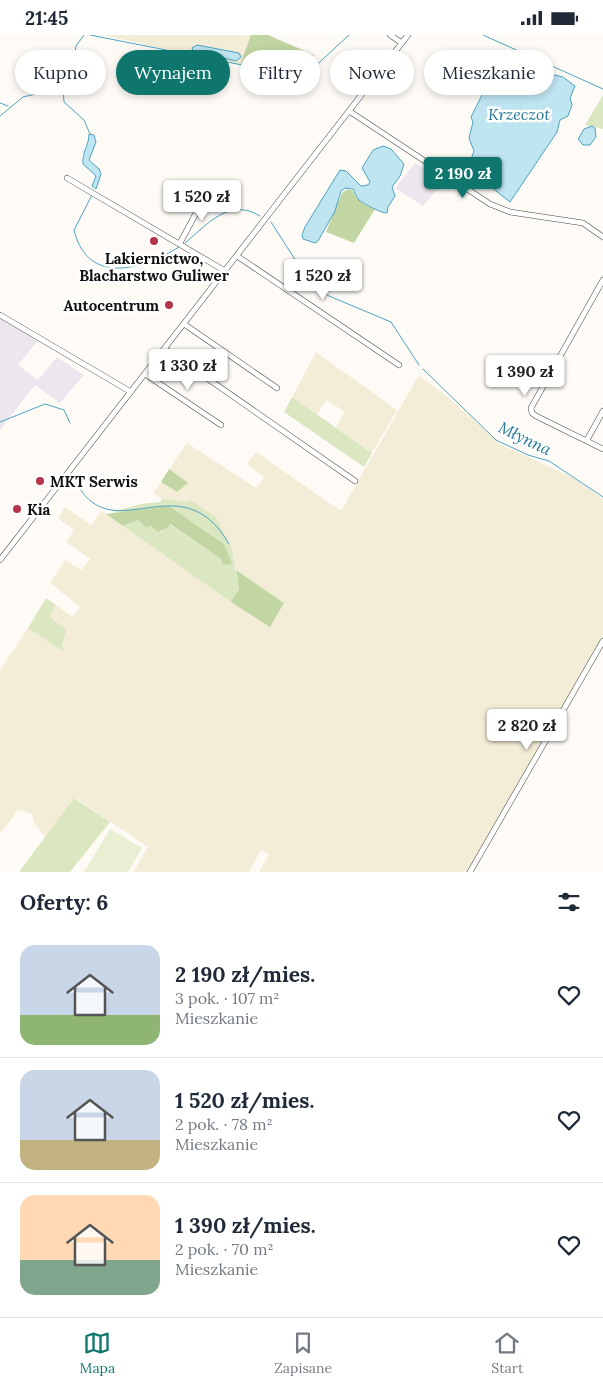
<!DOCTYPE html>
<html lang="pl">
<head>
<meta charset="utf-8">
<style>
	:root { --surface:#fff; --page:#f2f2f3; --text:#1f2937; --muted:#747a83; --line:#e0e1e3; --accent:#0f766e }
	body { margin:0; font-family:Lora,serif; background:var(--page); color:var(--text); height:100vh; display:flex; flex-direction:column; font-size:19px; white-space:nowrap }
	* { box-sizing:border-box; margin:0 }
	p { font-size:16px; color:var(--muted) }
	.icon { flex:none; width:28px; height:28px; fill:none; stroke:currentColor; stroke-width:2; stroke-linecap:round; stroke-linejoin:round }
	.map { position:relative; height:837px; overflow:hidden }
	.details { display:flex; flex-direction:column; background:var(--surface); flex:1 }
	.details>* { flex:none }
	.banner { position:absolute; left:15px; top:15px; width:574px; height:45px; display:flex; gap:10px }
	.price { position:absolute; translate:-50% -42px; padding:0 11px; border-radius:5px; background:#fff; color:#222; font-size:16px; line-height:32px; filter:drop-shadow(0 1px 2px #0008) }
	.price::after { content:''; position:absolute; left:50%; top:30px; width:15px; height:11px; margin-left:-8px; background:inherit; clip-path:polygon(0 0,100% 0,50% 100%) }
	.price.on { background:var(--accent); color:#fff }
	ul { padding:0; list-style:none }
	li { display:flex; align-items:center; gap:15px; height:125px; padding:0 20px }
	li+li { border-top:1px solid var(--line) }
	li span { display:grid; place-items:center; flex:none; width:140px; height:100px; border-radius:15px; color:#555 }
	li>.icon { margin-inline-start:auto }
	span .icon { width:60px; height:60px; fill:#fffc; stroke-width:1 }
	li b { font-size:21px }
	h2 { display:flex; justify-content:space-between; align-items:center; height:60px; padding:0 20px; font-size:21px }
	.chip { padding:0 18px; border-radius:22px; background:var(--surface); box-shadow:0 2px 8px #0003; font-size:18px; line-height:45px }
	.chip.on { background:var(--accent); color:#fff }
	.status { display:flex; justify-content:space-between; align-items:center; height:35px; padding:0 25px; background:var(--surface); direction:ltr }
	.status svg { height:14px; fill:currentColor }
	.menu { display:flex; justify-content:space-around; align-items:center; height:70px; border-top:1px solid var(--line); background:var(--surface); font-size:14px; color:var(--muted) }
	.menu a { display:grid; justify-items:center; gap:2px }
	.menu .on { color:var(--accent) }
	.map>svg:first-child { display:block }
</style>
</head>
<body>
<div class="status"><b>21:45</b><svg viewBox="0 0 49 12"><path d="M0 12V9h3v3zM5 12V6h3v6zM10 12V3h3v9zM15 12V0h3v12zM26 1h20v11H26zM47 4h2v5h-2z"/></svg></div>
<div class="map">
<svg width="603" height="837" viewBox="0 0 603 837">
	<rect width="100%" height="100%" fill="#fefbf6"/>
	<path fill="#ece7ee" d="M 415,128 L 444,146 L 423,171 L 395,153 Z
		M 0,280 L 40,303 L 18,330 L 38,345 L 57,322 L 84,340 L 60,368 L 35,350 L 0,395 Z"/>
	<path fill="#f3edd7" d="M 102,0 L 251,0 L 240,30 Z
		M 316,317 L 397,375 L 372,418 L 336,392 L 345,377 L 326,365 L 317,380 L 292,362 Z
		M 419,340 L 450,364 L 502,410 L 572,442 L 603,464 L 603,600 L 468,837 L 259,837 L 269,820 L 261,815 L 249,837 L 133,837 L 148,812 L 75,763 L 45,802 L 34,787 L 32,779 L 18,775 L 0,799 L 0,635 L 28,593 L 64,617 L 49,581 L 56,570 L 73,582 L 80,572 L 50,548 L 65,525 L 81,535 L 90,524 L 66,507 L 74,495 L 58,483 L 65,472 L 91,490 L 101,476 L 106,479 L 270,592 L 284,568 L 236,535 L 232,515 L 187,467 L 162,464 L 153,458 L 161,447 L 177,457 L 187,448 L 169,434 L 187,408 L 256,453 L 264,442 L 247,429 L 256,417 L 341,476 Z"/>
	<path fill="#dae7c1" d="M 603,60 L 603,94 L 585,90 Z
		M 292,362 L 372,418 L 364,432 L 284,377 Z
		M 162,464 L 187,467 L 190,465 L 216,482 L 232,515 L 239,554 L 231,567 L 123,491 L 138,485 L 146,493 L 151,491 L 161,497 L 168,493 L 169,489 L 221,524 L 224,509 L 169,471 L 120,478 L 113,477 L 141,469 L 160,467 Z
		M 46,563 L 56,570 L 49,581 L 66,595 L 62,610 L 64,617 L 28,593 Z
		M 74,763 L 110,787 L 70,837 L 19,837 Z"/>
	<path fill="#c1d6a2" d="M 251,0 L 268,0 L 314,20 L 302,40 L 240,30 Z
		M 348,154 L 353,156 C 357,166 364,170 375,174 L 354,208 L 326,197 L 342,158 Z
		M 169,434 L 188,448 L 177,457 L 161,447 Z
		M 169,471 L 224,509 L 232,529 L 223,530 L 221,524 L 170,489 L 168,493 L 158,497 L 151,491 L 146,493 L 138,485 L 123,491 L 106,479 Z
		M 236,535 L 284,568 L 270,592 L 231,567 L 239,554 Z"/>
	<path fill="#e9efd2" d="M 110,794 L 142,813 L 128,837 L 84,837 Z"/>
	<path fill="#bfe5f1" stroke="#4da3c1" d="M 197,10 L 239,18 L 241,22 L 236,26 L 193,16 L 192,13 Z
		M 499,26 L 511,26 L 522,31 L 534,31 L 546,38 L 563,42 L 575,51 L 570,63 L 572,70 L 568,81 L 560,85 L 557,97 L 510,167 L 482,145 L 480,141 L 469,130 L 474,116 L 469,103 L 473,87 L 471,82 Z
		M 592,91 L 595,93 L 596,102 L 590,110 L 583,110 L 578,104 L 584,94 Z
		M 89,99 L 94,100 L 96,107 L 89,125 L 99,134 L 101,139 L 96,154 L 92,151 L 96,141 L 83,129 C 82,117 89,110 89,99 Z
		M 383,111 L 391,114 L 404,129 L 400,141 L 392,152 L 395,161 L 388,172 L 387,178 C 383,179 362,168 359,165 C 356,162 355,157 353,154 L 345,153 L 341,156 L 335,176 L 318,206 L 315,208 L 303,204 L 302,200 L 305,192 L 340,135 L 346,136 L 361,151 L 368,150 L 370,147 L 362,133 L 373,115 Z"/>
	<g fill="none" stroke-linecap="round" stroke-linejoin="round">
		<path stroke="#4da3c1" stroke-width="1" d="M 90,0 L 298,41 L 310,36 L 349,0
			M 483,0 L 603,54
			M 63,54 L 64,67 L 84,85 L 90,99
			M 0,68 L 8,71
			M 0,81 L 23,62 L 63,53 L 69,49 L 76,11 L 84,0
			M 92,160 L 74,195 C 88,252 143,234 179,212
			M 271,187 L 312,251 L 329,261 L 391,287 L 419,330
			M 185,208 C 208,189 229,162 260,181
			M 423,334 L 496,405 L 528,420 L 549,426 L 603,462
			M 0,387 L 45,369 L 64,375 L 70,388
			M 74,443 C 110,521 180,423 229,509"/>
		<defs>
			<path id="minor" d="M 390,0 L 402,8
				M 349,76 L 490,169 L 510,177 L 583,188 L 603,202
				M 67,143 L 225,236
				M 180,208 L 208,156
				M 237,221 L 399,330
				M 603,245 L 531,373 L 532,378 L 536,381 L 603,414
				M 0,280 L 131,357
				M 184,289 L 277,353
				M 165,314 L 355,446
				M 145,339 L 221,390
				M 587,405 L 603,376
				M 0,525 L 408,0
				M 470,837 L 603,606"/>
		</defs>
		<use href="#minor" stroke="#444" stroke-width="6"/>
		<use href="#minor" stroke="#fff" stroke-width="5"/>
	</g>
	<g fill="#b5354d" stroke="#fff" stroke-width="2">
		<circle cx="154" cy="206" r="5"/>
		<circle cx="169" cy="270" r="5"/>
		<circle cx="40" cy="446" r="5"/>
		<circle cx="17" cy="474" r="5"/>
	</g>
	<g text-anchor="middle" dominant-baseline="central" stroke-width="5" stroke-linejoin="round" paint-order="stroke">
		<g font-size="15" font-weight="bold" fill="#111" stroke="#fff" text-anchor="start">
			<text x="154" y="223" text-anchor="middle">Lakiernictwo,<tspan x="154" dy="17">Blacharstwo Guliwer</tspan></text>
			<text x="159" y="270" text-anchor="end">Autocentrum</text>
			<text x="50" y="446">MKT Serwis</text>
			<text x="27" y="474">Kia</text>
		</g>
		<g font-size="16" font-style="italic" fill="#257698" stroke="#fff">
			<text x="519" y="79">Krzeczot</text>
			<text transform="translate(525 403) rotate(26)">Młynna</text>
		</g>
	</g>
</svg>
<b class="price on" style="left:463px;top:164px">2 190 zł</b>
<b class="price" style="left:202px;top:187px">1 520 zł</b>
<b class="price" style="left:323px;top:266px">1 520 zł</b>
<b class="price" style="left:188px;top:356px">1 330 zł</b>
<b class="price" style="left:525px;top:362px">1 390 zł</b>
<b class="price" style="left:527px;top:716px">2 820 zł</b>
<div class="banner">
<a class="chip">Kupno</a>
<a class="chip on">Wynajem</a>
<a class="chip">Filtry</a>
<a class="chip">Nowe</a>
<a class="chip">Mieszkanie</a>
</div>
</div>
<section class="details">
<h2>Oferty: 6<svg class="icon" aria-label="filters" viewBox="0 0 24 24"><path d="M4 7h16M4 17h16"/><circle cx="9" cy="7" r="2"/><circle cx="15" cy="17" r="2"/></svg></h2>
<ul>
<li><span style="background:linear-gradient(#c9d6e8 70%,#8fb573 0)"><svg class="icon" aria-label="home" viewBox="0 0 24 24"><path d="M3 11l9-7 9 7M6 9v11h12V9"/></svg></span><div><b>2 190 zł/mies.</b><p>3 pok. · 107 m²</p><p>Mieszkanie</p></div><svg class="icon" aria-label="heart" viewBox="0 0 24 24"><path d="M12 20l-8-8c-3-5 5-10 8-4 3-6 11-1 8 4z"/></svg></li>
<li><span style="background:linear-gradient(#c9d6e8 70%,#c2b280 0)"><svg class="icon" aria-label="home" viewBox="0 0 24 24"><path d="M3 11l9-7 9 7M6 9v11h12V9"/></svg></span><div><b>1 520 zł/mies.</b><p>2 pok. · 78 m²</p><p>Mieszkanie</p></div><svg class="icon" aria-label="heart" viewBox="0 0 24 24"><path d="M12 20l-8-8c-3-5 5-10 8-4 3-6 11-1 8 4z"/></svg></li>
<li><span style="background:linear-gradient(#ffd9b3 65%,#7fa58c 0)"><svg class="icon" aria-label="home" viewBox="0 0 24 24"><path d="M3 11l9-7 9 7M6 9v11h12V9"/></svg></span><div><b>1 390 zł/mies.</b><p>2 pok. · 70 m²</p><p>Mieszkanie</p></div><svg class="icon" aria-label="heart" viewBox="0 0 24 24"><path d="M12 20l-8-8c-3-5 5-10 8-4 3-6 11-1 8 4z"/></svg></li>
</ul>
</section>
<nav class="menu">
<a class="on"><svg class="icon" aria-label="map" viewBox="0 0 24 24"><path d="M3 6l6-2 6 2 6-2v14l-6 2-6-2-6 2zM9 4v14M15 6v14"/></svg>Mapa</a>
<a><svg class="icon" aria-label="saved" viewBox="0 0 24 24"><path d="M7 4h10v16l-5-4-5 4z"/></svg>Zapisane</a>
<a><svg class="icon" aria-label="home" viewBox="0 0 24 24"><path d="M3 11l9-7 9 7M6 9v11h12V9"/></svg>Start</a>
</nav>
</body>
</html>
